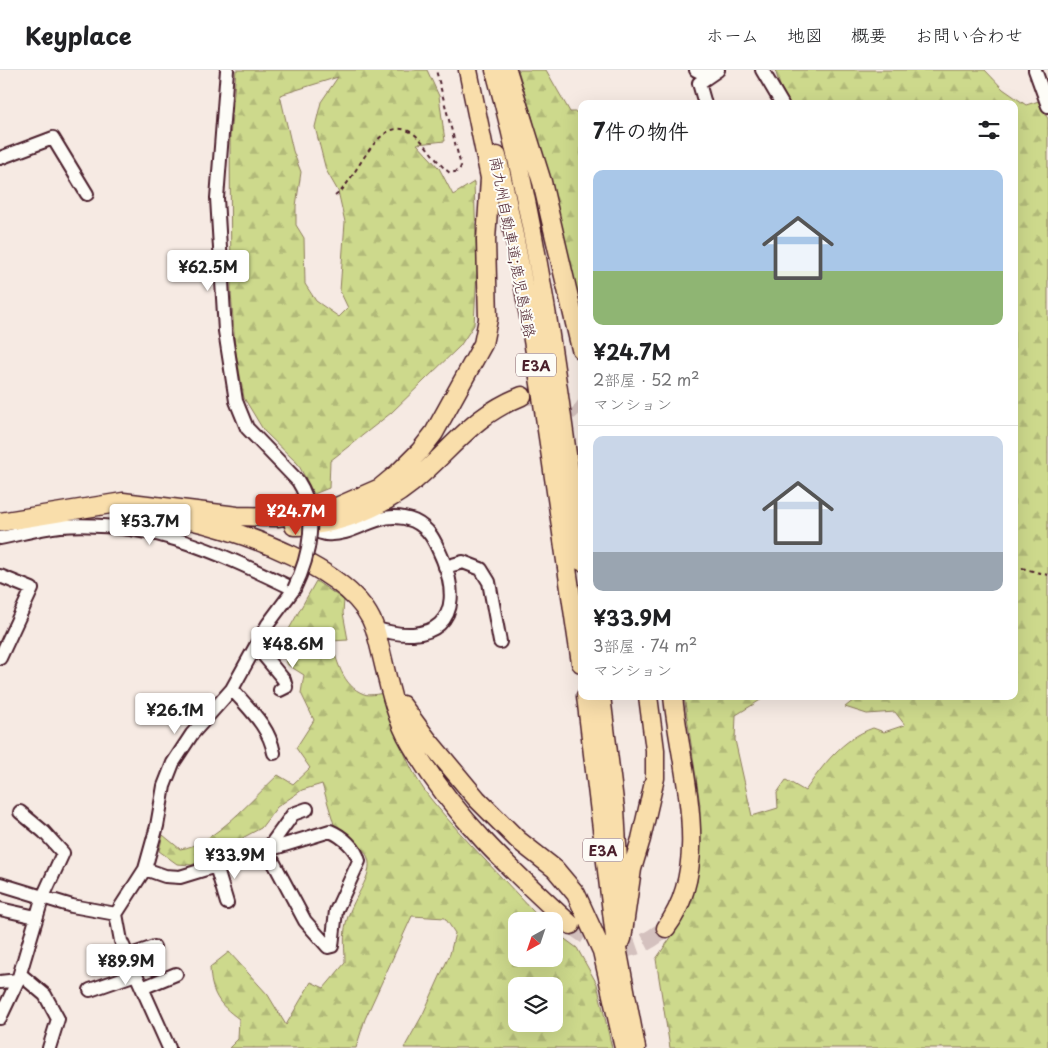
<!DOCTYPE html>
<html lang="ja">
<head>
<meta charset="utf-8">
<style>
	:root { --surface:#fff; --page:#f2f2f2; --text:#202124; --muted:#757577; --line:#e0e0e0; --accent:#c8321e }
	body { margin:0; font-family:"Playpen Sans","Klee One",sans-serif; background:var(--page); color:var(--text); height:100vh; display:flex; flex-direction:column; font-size:19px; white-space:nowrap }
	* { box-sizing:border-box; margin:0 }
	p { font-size:16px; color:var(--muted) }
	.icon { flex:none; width:28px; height:28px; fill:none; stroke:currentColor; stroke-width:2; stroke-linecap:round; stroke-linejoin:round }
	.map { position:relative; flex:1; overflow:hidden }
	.panel { position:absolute; left:578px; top:30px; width:440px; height:600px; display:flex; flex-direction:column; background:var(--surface); border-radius:10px; box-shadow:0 5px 20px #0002 }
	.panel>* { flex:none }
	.needle { width:32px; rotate:220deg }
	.fabs { position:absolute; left:508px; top:842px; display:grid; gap:10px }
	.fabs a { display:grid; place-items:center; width:55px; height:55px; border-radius:10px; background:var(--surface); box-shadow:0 5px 20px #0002; font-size:25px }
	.price { position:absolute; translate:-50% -42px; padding:0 11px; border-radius:5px; background:#fff; color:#222; font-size:16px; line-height:32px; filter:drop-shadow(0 1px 2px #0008) }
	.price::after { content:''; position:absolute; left:50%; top:30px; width:15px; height:11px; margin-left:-8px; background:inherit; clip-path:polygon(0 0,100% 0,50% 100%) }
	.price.active { background:var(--accent); color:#fff }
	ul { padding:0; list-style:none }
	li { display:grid; align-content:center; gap:10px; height:265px; padding:0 15px }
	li+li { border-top:1px solid var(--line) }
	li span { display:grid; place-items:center; height:155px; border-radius:10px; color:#555 }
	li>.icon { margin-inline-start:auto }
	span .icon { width:90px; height:90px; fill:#fffc; stroke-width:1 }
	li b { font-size:21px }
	h2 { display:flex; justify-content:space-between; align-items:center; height:60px; padding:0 15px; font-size:21px }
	header { display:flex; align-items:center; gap:30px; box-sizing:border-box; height:70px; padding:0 25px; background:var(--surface); border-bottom:1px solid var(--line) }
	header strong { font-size:24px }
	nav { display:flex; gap:28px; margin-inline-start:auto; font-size:18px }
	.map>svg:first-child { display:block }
</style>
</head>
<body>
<header>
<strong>Keyplace</strong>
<nav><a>ホーム</a><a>地図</a><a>概要</a><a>お問い合わせ</a></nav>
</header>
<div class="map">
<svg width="1048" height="978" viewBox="0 0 1048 978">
	<defs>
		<pattern id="forest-firs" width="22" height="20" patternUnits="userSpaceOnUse" patternTransform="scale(1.25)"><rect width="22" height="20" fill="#cdd98c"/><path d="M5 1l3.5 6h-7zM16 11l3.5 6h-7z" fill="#b2ba79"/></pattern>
	</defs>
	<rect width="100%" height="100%" fill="#f6eae3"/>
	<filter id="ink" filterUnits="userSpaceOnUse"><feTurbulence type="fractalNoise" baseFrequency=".02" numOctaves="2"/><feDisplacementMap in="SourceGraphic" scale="10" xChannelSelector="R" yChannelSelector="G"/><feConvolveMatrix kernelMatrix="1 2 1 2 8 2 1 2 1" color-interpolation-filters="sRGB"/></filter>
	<g filter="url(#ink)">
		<path fill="url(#forest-firs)" stroke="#8c7c5c" fill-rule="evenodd" d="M 236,0 L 427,0 L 439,26 L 445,71 L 417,74 L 439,98 L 453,125 L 474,112 L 477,198 L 474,255 L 460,276 L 391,343 L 330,391 L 329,418 L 314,424 L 298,394 L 264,361 L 244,328 L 235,277 L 231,221 L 230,68 ZM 338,7 L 321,32 L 315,57 L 326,100 L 338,121 L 345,152 L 340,221 L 348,238 L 339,247 L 316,231 L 305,214 L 304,168 L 296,155 L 296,136 L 301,102 L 293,81 L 280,25 Z
			M 518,0 L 546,0 L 570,42 L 580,42 L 581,44 L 581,246 L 532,46 Z
			M 775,0 L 985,0 L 1003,19 L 1026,35 L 1039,31 L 1048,49 L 1048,978 L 670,978 L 656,889 L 685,847 L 697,811 L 700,735 L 684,626 L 767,626 L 736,645 L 735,670 L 752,746 L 778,738 L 777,723 L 786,710 L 805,721 C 823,695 842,669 873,658 L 884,662 L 905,655 L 895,642 L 867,644 L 845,637 L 859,626 L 1014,626 L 1014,34 L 786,34 Z
			M 316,511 L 344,530 L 343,543 L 348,570 L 331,571 C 337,590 342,616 364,624 C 369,626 378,624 384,623 C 395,662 408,702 434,733 C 468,774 507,812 542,851 L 516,851 L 516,889 L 554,889 L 554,861 L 577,878 L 597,914 L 612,978 L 404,978 L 423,944 L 450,884 L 455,863 L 445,848 L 412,846 L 365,949 L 356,978 L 229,978 L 238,969 L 239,949 C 218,934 211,923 210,897 L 229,882 L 268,925 L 286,955 L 311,912 L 324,918 L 345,893 C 345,881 343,865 346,853 C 357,812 397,790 336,761 L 322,714 L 302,720 L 277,737 L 261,758 L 192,795 L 177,794 L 159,781 L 163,765 L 180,779 C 214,775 253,728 278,705 L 293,714 L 310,698 L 296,678 L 314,650 L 301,623 L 304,605 L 288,595 L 279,577 ZM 516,916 L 554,916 L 554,954 L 516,954 Z"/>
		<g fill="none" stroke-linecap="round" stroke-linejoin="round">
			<path stroke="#d4c1be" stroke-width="18" stroke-dasharray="18 9" stroke-linecap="butt" d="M 522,326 C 545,325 565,325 581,343
				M 571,855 C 608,882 628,889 666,858"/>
			<defs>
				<path id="minor" d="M 227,0 L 217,128 L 225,261 L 236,331 L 247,358 L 298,411
					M 696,0 L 700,2 L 703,0
					M 762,0 L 782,34
					M 1035,0 L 1048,36
					M 705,34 L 699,13 L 718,0
					M 0,88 L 53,68 L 87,124
					M 307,458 C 313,460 320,463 326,464 C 358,467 379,436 414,451 C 431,459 436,474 443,490 C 467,551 433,577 374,558
					M 0,468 C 20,464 40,458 60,456 C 151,450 215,481 294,519 L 268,554 L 232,619 L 192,664 L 173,693 L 164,716 L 157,756 L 145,799 L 116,844 L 121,871 L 169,978
					M 445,497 L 463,492 L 481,499 L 489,512 L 500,572
					M 0,506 L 32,519 L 0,588
					M 256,576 L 284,610 L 286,617 L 280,620
					M 232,619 C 249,639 269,656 274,683
					M 216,796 L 227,833
					M 145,799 L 165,806 L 180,807 L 330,761 C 342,766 356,778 359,791 L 336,841 L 332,876 L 328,877 L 305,851 L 267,780 L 293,744 L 307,739
					M 0,814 L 72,836 L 116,844
					M 0,839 L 36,847
					M 128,886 L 154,877
					M 20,904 L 45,925 L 58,949 L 49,978
					M 0,912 L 18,910
					M 142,918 L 176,904
					M 90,920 L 136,904
					M 0,948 L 18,910 L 42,829 L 63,783 L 44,762 L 20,742"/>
				<path id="highway" d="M 495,0 C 539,160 560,327 581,491
					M 507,0 L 542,112 L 581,279
					M 497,86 C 536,253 555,424 581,593
					M 182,448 C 238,461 356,498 375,559 C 386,597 391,640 411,674 C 454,747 509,798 571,855
					M 0,452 L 123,432 L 237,446 L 277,447 L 332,439 L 380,418 L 398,403 L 420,381 L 434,363 L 483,274 L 488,249 L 486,170 L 490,108 L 468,0
					M 294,456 C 339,457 391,434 423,403 C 459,371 475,345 522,326
					M 586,626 L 615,867 L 636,978
					M 601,626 L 615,739 L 620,829
					M 402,635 L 427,669 L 477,729 L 518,770 L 555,799 L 576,824 L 602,881 L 624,978
					M 666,858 C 714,793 680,699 673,626
					M 622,869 L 632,799 L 641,769 L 655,708 L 655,680 L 648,626"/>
			</defs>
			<use href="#minor" stroke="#4a1f2b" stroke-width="16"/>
			<use href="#highway" stroke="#4a1f2b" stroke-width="21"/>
			<path stroke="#4a1f2b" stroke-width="2" stroke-dasharray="4 4" stroke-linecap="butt" d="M 335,126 C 357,112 377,39 414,64 C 428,75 436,93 450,103 L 459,101 L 461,96 L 436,0
				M 1014,496 L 1048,505"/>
			<use href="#minor" stroke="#fdfcf7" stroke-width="12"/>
			<use href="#highway" stroke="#f9deab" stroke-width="18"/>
			<defs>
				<path id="minor-bridge" d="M 294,519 C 310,486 319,443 298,411"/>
			</defs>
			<use href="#minor-bridge" stroke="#4a1f2b" stroke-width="16" stroke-linecap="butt"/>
			<use href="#minor-bridge" stroke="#fdfcf7" stroke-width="12"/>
		</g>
	</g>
	<g text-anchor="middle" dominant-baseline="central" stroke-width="4" stroke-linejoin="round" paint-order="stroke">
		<g fill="#fdfcf7" stroke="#806168" stroke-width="1">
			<rect x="516" y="283.5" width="40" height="23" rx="4"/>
			<rect x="583" y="768.5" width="40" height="23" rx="4"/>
		</g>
		<g font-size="14" font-weight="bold" fill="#4a1f2b">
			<text x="536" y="295">E3A</text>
			<text x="603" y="780">E3A</text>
		</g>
		<g font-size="15" fill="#4a1f2b" stroke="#fdfcf7">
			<text transform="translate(514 177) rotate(79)">南九州自動車道;鹿児島道路</text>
		</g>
	</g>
</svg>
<div class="fabs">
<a><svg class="needle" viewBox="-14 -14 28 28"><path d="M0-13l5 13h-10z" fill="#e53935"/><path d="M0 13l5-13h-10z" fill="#757577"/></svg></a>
<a><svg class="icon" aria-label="layers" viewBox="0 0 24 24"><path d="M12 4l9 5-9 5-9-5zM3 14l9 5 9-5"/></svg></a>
</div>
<b class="price" style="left:208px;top:222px">¥62.5M</b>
<b class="price active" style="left:296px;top:466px">¥24.7M</b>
<b class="price" style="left:150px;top:476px">¥53.7M</b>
<b class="price" style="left:293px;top:599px">¥48.6M</b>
<b class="price" style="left:175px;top:665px">¥26.1M</b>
<b class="price" style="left:235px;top:810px">¥33.9M</b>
<b class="price" style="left:126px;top:916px">¥89.9M</b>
<section class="panel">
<h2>7件の物件<svg class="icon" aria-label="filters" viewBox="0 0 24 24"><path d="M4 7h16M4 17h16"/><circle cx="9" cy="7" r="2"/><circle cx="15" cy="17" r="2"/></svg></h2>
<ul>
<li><span style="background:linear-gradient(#a9c7e8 65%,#8fb573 0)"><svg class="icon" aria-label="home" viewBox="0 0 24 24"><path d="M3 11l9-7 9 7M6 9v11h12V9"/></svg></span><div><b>¥24.7M</b><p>2部屋 · 52 m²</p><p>マンション</p></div></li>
<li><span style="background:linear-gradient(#c9d6e8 75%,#9aa5b1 0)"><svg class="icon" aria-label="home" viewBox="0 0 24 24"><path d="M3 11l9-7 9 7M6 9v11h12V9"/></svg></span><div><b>¥33.9M</b><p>3部屋 · 74 m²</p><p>マンション</p></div></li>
</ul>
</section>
</div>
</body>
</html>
